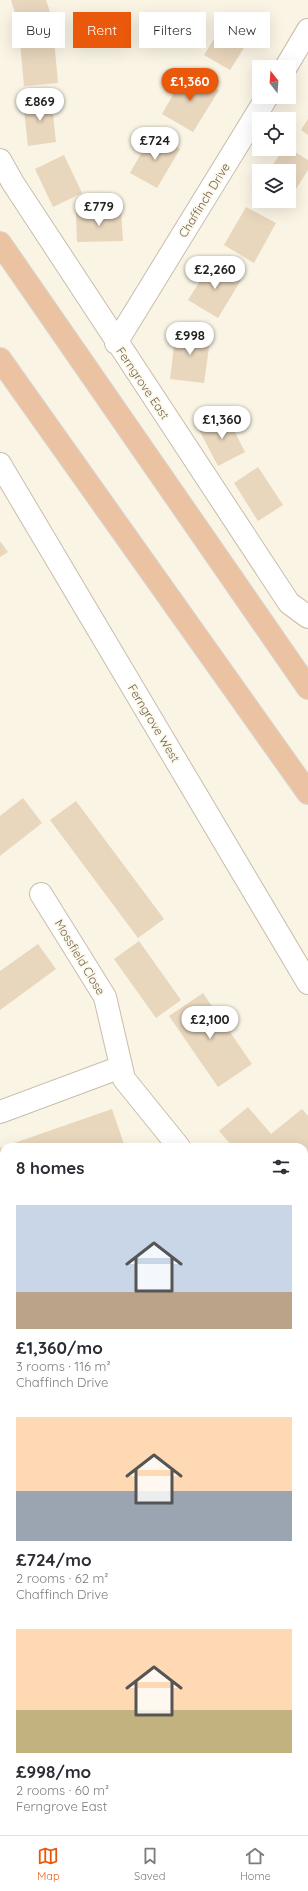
<!DOCTYPE html>
<html lang="en">
<head>
<meta charset="utf-8">
<style>
	:root { --surface:#fff; --page:#f7f7f7; --text:#2b2b33; --muted:#7c7c81; --line:#e1e1e2; --accent:#ea580c }
	body { margin:0; font-family:Quicksand,sans-serif; background:var(--page); color:var(--text); height:100vh; display:flex; flex-direction:column; font-size:15px; white-space:nowrap }
	* { box-sizing:border-box; margin:0 }
	p { font-size:13px; color:var(--muted) }
	.icon { flex:none; width:22px; height:22px; fill:none; stroke:currentColor; stroke-width:2; stroke-linecap:round; stroke-linejoin:round }
	.map { position:relative; flex:1; overflow:hidden }
	.drawer { position:absolute; left:0px; top:1143px; width:308px; height:692px; display:flex; flex-direction:column; background:var(--surface); border-radius:12px 12px 0 0; box-shadow:0 4px 16px #0002 }
	.drawer>* { flex:none }
	.hud { position:absolute; left:12px; top:12px; width:284px; height:36px; display:flex; gap:8px }
	.needle { width:26px; rotate:343deg }
	.tools { position:absolute; left:252px; top:60px; display:grid; gap:8px }
	.tools a { display:grid; place-items:center; width:44px; height:44px; border-radius:0px; background:var(--surface); box-shadow:0 4px 16px #0002; font-size:20px }
	.price { position:absolute; translate:-50% -34px; padding:0 9px; border-radius:14px; background:#fff; color:#222; font-size:13px; line-height:26px; filter:drop-shadow(0 1px 2px #0008) }
	.price::after { content:''; position:absolute; left:50%; top:24px; width:12px; height:9px; margin-left:-6px; background:inherit; clip-path:polygon(0 0,100% 0,50% 100%) }
	.price.current { background:var(--accent); color:#fff }
	ul { padding:0; list-style:none }
	li { display:grid; align-content:center; gap:8px; height:212px; padding:0 16px }
	li span { display:grid; place-items:center; height:124px; border-radius:0px; color:#555 }
	li>.icon { margin-inline-start:auto }
	span .icon { width:72px; height:72px; fill:#fffc; stroke-width:1 }
	li b { font-size:17px }
	h2 { display:flex; justify-content:space-between; align-items:center; height:48px; padding:0 16px; font-size:17px }
	.tag { padding:0 14px; border-radius:0px; background:var(--surface); box-shadow:0 4px 16px #0002; font-size:14px; line-height:36px }
	.tag.current { background:var(--accent); color:#fff }
	.menu { display:flex; justify-content:space-around; align-items:center; height:56px; border-top:1px solid var(--line); background:var(--surface); font-size:11px; color:var(--muted) }
	.menu a { display:grid; justify-items:center; gap:2px }
	.menu .current { color:var(--accent) }
	.map>svg:first-child { display:block }
</style>
</head>
<body>
<div class="map">
<svg width="308" height="1835" viewBox="0 0 308 1835">
	<rect width="100%" height="100%" fill="#f9f4e4"/>
	<path fill="#cbe4c4" d="M 4,1796 L 4,1831 L 88,1831 L 82,1835 L 0,1835 L 0,1798 Z"/>
	<path fill="#e8d6bd" d="M 11,0 L 46,0 L 51,15 L 19,26 Z
		M 228,16 L 254,32 L 230,70 L 204,55 Z
		M 54,39 L 58,83 L 24,86 L 20,42 Z
		M 187,71 L 219,90 L 193,132 L 162,114 Z
		M 51,97 L 56,142 L 28,146 L 23,101 Z
		M 308,119 L 308,135 L 301,130 Z
		M 152,134 L 180,149 L 157,188 L 130,173 Z
		M 283,149 L 290,149 L 308,160 L 308,170 L 289,200 L 289,171 L 269,171 Z
		M 64,155 L 82,193 L 53,207 L 35,169 Z
		M 278,201 L 288,201 L 285,206 Z
		M 246,207 L 276,223 L 254,263 L 224,245 Z
		M 121,211 L 123,241 L 77,242 L 76,213 Z
		M 212,262 L 241,280 L 218,318 L 188,300 Z
		M 176,329 L 211,333 L 204,383 L 170,379 Z
		M 225,413 L 245,452 L 218,466 L 198,428 Z
		M 258,467 L 283,505 L 258,521 L 234,483 Z
		M 0,541 L 8,552 L 0,557 Z
		M 23,798 L 42,823 L 0,856 L 0,816 Z
		M 76,801 L 164,919 L 138,938 L 50,820 Z
		M 139,941 L 181,1000 L 156,1018 L 114,959 Z
		M 38,944 L 56,969 L 0,1010 L 0,971 Z
		M 203,993 L 252,1064 L 218,1087 L 169,1016 Z
		M 248,1107 L 271,1134 L 302,1109 L 308,1116 L 308,1160 L 304,1164 L 304,1147 L 233,1147 L 219,1131 Z
		M 112,1109 L 125,1147 L 4,1147 L 4,1590 L 0,1591 L 0,1148 Z
		M 304,1465 L 308,1476 L 308,1485 L 304,1486 Z
		M 308,1774 L 308,1821 L 304,1823 L 304,1777 Z
		M 227,1831 L 293,1831 L 287,1835 L 221,1835 Z"/>
	<g fill="none" stroke-linecap="round" stroke-linejoin="round">
		<defs>
			<path id="minor" d="M 286,67 L 308,30
				M 0,160 L 13,183 L 289,603 L 308,617
				M 116,343 L 267,97
				M 0,464 L 308,983
				M 41,894 L 105,997 L 124,1079 L 179,1147
				M 0,1112 L 121,1067
				M 304,1213 L 308,1210
				M 304,1300 L 308,1305
				M 304,1605 L 308,1611
				M 0,1687 L 4,1686"/>
			<path id="major" d="M 304,1724 L 308,1721
				M 145,1835 L 151,1831"/>
			<path id="highway" d="M 0,243 L 308,688
				M 0,359 L 308,793"/>
		</defs>
		<use href="#minor" stroke="#c8bdac" stroke-width="24"/>
		<use href="#major" stroke="#d9d5d1" stroke-width="24"/>
		<use href="#highway" stroke="#d9d5d1" stroke-width="24"/>
		<use href="#minor" stroke="#fff" stroke-width="22"/>
		<use href="#major" stroke="#efe1a4" stroke-width="22"/>
		<use href="#highway" stroke="#ebc3a2" stroke-width="22"/>
	</g>
	<g text-anchor="middle" dominant-baseline="central" stroke-width="3.5" stroke-linejoin="round" paint-order="stroke">
		<g font-size="12" fill="#6d5e4d" stroke="#fcf8e9">
			<text transform="translate(204 200) rotate(-58)">Chaffinch Drive</text>
			<text transform="translate(143 383) rotate(56)">Ferngrove East</text>
			<text transform="translate(154 723) rotate(59)">Ferngrove West</text>
			<text transform="translate(80 957) rotate(59)">Mossfield Close</text>
		</g>
	</g>
</svg>
<div class="tools">
<a><svg class="needle" viewBox="-14 -14 28 28"><path d="M0-13l5 13h-10z" fill="#e53935"/><path d="M0 13l5-13h-10z" fill="#7c7c81"/></svg></a>
<a><svg class="icon" aria-label="locate" viewBox="0 0 24 24"><circle cx="12" cy="12" r="6"/><path d="M12 2v4M12 18v4M2 12h4M18 12h4"/></svg></a>
<a><svg class="icon" aria-label="layers" viewBox="0 0 24 24"><path d="M12 4l9 5-9 5-9-5zM3 14l9 5 9-5"/></svg></a>
</div>
<b class="price current" style="left:190px;top:102px">£1,360</b>
<b class="price" style="left:40px;top:122px">£869</b>
<b class="price" style="left:155px;top:161px">£724</b>
<b class="price" style="left:99px;top:227px">£779</b>
<b class="price" style="left:215px;top:290px">£2,260</b>
<b class="price" style="left:190px;top:356px">£998</b>
<b class="price" style="left:222px;top:440px">£1,360</b>
<b class="price" style="left:210px;top:1040px">£2,100</b>
<div class="hud">
<a class="tag">Buy</a>
<a class="tag current">Rent</a>
<a class="tag">Filters</a>
<a class="tag">New</a>
</div>
<section class="drawer">
<h2>8 homes<svg class="icon" aria-label="filters" viewBox="0 0 24 24"><path d="M4 7h16M4 17h16"/><circle cx="9" cy="7" r="2"/><circle cx="15" cy="17" r="2"/></svg></h2>
<ul>
<li><span style="background:linear-gradient(#c9d6e8 70%,#b9a48a 0)"><svg class="icon" aria-label="home" viewBox="0 0 24 24"><path d="M3 11l9-7 9 7M6 9v11h12V9"/></svg></span><div><b>£1,360/mo</b><p>3 rooms · 116 m²</p><p>Chaffinch Drive</p></div></li>
<li><span style="background:linear-gradient(#ffd9b3 60%,#9aa5b1 0)"><svg class="icon" aria-label="home" viewBox="0 0 24 24"><path d="M3 11l9-7 9 7M6 9v11h12V9"/></svg></span><div><b>£724/mo</b><p>2 rooms · 62 m²</p><p>Chaffinch Drive</p></div></li>
<li><span style="background:linear-gradient(#ffd9b3 65%,#c2b280 0)"><svg class="icon" aria-label="home" viewBox="0 0 24 24"><path d="M3 11l9-7 9 7M6 9v11h12V9"/></svg></span><div><b>£998/mo</b><p>2 rooms · 60 m²</p><p>Ferngrove East</p></div></li>
</ul>
</section>
</div>
<nav class="menu">
<a class="current"><svg class="icon" aria-label="map" viewBox="0 0 24 24"><path d="M3 6l6-2 6 2 6-2v14l-6 2-6-2-6 2zM9 4v14M15 6v14"/></svg>Map</a>
<a><svg class="icon" aria-label="saved" viewBox="0 0 24 24"><path d="M7 4h10v16l-5-4-5 4z"/></svg>Saved</a>
<a><svg class="icon" aria-label="home" viewBox="0 0 24 24"><path d="M3 11l9-7 9 7M6 9v11h12V9"/></svg>Home</a>
</nav>
</body>
</html>
